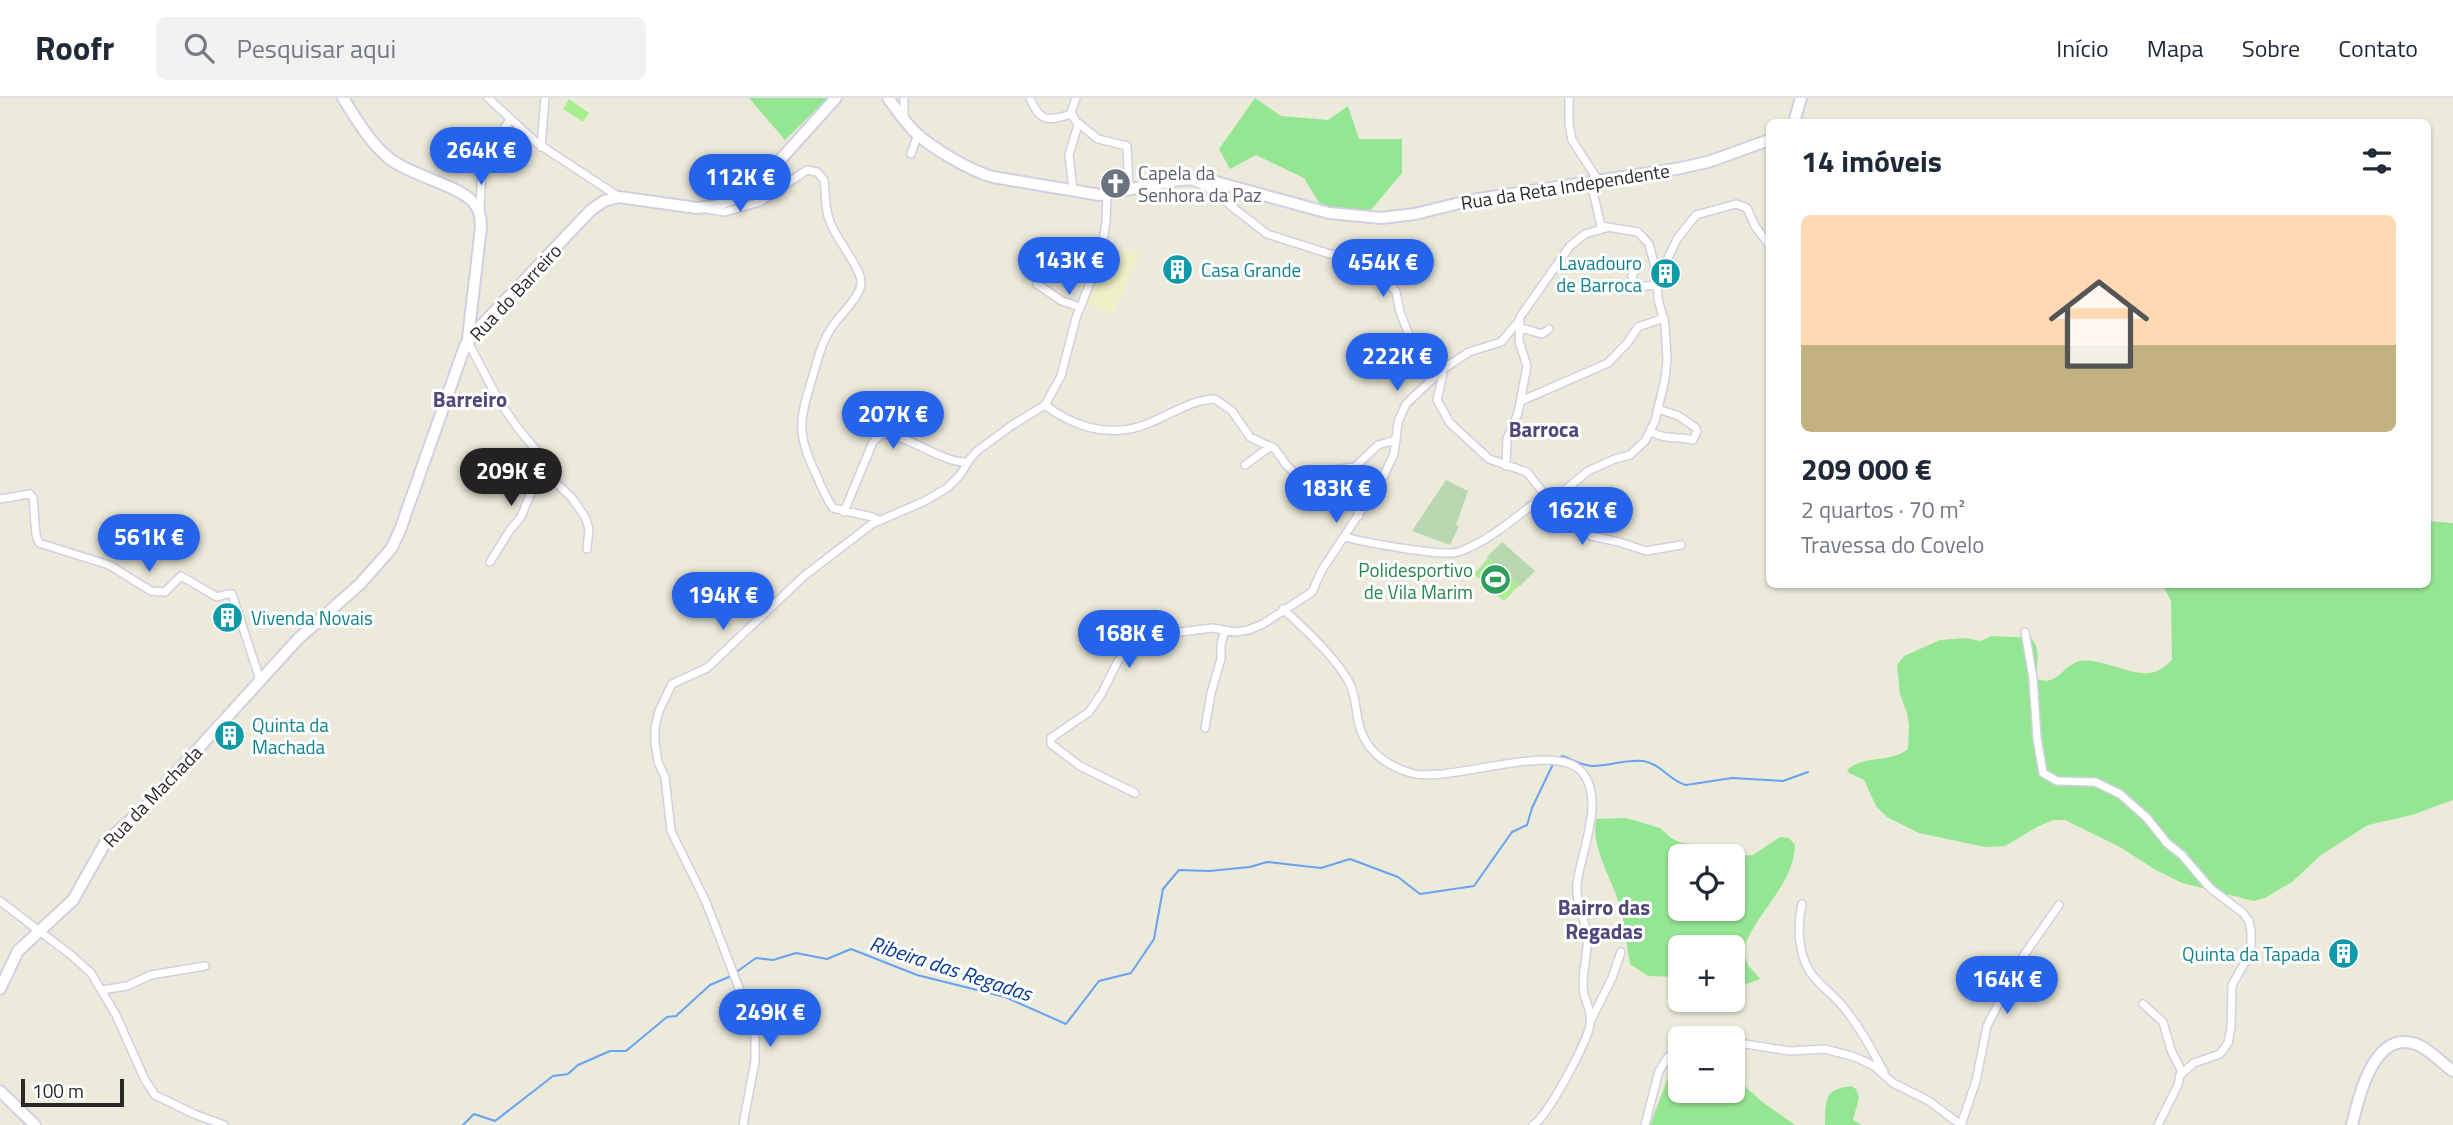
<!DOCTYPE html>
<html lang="pt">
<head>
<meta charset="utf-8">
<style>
	:root { --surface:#fff; --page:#f2f2f3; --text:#1f2937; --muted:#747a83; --line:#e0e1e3; --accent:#2563eb }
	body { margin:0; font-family:"Titillium Web",sans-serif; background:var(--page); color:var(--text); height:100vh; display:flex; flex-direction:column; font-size:26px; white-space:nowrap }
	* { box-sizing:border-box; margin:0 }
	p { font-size:23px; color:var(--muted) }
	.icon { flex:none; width:38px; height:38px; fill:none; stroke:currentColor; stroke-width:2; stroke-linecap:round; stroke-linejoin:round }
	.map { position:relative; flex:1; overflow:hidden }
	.details { position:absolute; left:1766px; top:21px; width:665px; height:469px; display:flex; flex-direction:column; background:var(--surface); border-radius:10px; box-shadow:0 2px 5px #0004 }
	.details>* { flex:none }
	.tools { position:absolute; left:1668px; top:746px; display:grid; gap:14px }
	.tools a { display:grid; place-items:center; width:77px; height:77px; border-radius:10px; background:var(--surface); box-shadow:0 2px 5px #0004; font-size:35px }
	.scale { position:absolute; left:21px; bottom:18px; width:103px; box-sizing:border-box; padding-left:7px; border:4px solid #292929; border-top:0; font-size:19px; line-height:24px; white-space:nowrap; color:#292929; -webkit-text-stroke:5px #fff; paint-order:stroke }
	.price { position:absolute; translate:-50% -60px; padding:0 16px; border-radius:24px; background:var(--accent); color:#fff; font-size:23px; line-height:46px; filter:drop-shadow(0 2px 4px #0008) }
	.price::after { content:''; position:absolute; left:50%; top:42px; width:21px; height:16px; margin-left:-10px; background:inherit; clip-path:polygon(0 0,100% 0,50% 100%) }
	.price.on { background:#222; color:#fff }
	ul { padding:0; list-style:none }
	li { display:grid; align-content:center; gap:14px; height:371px; padding:0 35px }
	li+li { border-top:2px solid var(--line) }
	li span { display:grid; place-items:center; height:217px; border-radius:10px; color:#555 }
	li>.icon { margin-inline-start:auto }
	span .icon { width:126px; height:126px; fill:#fffc; stroke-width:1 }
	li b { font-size:30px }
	h2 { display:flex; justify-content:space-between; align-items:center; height:84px; padding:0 35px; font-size:30px }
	header { display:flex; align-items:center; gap:42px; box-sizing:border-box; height:98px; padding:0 35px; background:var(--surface); border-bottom:2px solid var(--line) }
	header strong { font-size:33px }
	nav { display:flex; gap:38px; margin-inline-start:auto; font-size:24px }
	.search { width:490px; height:63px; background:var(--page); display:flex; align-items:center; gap:18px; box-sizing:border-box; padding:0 24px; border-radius:10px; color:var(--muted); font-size:26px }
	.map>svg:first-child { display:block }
</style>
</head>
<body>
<header>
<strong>Roofr</strong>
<div class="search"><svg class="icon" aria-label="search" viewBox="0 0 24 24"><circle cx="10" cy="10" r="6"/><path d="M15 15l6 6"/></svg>Pesquisar aqui</div>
<nav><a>Início</a><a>Mapa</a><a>Sobre</a><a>Contato</a></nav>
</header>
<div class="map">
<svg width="2453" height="1027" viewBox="0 0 2453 1027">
	<rect width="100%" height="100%" fill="#eceada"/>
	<path fill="#efefc8" d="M 1137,153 L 1140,154 L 1113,216 L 1085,204 L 1105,159 L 1116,162 L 1118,156 Z"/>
	<path fill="#95e693" d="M 749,0 L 828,0 L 785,42 Z
		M 1255,0 L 1281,18 L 1328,22 L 1348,8 L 1359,41 L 1402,41 L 1402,75 L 1370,113 L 1321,108 L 1304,80 L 1256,57 L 1230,71 L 1219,51 Z
		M 2427,423 L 2453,425 L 2453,702 L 2412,717 L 2368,727 L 2321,757 L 2292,784 L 2265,800 L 2254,803 L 2182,785 L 2154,771 L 2120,749 L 2065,722 L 2053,722 L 2037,729 L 2005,748 L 1985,749 L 1919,735 L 1887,719 L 1876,708 L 1864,682 L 1849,675 L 1847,672 C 1865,656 1889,666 1908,651 L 1909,627 L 1907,615 L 1900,596 L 1897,567 L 1904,558 L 1940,542 L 1966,540 L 1980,543 L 1992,538 L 2031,540 C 2043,554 2034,566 2038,581 C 2057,589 2064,566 2080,563 C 2104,559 2139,584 2159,572 C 2164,570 2168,565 2172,562 L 2171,503 L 2163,487 L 2427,486 Z
		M 1626,720 L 1660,730 L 1671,740 L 1682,745 L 1695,746 L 1730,758 L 1680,758 L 1680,810 L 1732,810 L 1733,758 L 1753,757 L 1780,739 L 1789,740 L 1795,747 C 1794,788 1754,815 1743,853 L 1748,867 L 1760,881 L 1733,891 L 1732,849 L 1680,849 L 1680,879 L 1648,878 L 1630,866 C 1626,846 1625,825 1619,805 C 1611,779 1591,750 1596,721 Z
		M 1680,966 L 1680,992 L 1732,992 L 1733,977 L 1761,1003 L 1795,1027 L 1650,1027 L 1671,972 Z
		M 1851,988 L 1856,991 L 1859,1000 L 1853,1022 L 1862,1027 L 1825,1027 C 1826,1003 1823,991 1851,988 Z"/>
	<path fill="#b7d7b0" d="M 1446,382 L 1468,393 L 1456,427 L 1459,428 L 1450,447 L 1412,433 Z
		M 1502,444 L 1535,473 L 1520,488 L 1487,459 Z"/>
	<path fill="#a7ee8e" d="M 569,1 L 589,15 L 583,24 L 563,11 Z
		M 1488,460 L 1519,487 L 1504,503 L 1474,476 Z"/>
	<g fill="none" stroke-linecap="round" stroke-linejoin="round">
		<path stroke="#67a2f4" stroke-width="2" d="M 1556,662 L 1562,658 C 1572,661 1582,668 1593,668 C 1610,668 1626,661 1643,663 C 1662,666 1669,683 1686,687 L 1732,680 L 1783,683 L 1808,674
			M 735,875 L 756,860 L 773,862 L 796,855 L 827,861 L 851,851 L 917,877 L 1005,899 L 1066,926 L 1099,883 L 1131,875 L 1154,841 L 1163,791 L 1179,772 L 1209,773 L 1250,769 L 1267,764 L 1321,770 L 1350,761 L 1398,779 L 1420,796 L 1474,788 L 1512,734 L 1527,727 L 1532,710 L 1553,666
			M 463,1027 L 474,1016 L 495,1023 L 553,978 L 568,976 L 578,967 L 610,953 L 626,953 L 667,919 L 676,918 L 710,887 L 731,878"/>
		<defs>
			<path id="street" d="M 488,0 L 537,45 L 619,99
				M 1030,0 C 1040,25 1048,23 1072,16
				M 1569,0 L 1569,26 L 1572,42 L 1599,84
				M 904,21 L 904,0
				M 1078,25 L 1098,41 L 1127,48 L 1129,90
				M 541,49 L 545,0
				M 911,56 L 918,36
				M 1193,83 L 1208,90 L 1267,136 L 1330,156 L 1363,161 L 1375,167 L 1396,194 L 1400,214 L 1415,252 L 1422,259 L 1442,269 L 1443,275 L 1437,302 L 1450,325 L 1489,361 L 1527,374 L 1545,397 L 1591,438 L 1619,444 L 1646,453 L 1681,447
				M 1073,91 L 1069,57 L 1078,27 L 1071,14 L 1076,0
				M 706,111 L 725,114 L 760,104 L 807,72 L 817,74 L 824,82 C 826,96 824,109 830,124 C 836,141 862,171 861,185 C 861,198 840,217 832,229 C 822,243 819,258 814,274 C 801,318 794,332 816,376 C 821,388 826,400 833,410 L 872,419 L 878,422
				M 480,113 L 482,66 L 493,46 L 510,22
				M 1635,173 L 1632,178 L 1634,189 L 1658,187
				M 1657,173 L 1666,164 L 1677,141 L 1696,117 L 1736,106 L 1747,110 L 1755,128 L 1769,147
				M 1037,186 L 1062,203 L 1080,209
				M 1518,229 L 1542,236 L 1549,231
				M 468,244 L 499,303 L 517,329 L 547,365 L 555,384 L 572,400 L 585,419 L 589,431 L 587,451
				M 1521,303 L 1608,265 L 1628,244 L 1638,229 L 1664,220
				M 1045,307 C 1071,327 1105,339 1138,329 C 1150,326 1162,319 1173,314 C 1186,308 1200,301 1215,301 L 1232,313 L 1250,339 L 1275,351 L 1287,368 L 1296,376 L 1355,369 L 1378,347 L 1396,342
				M 1651,333 C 1662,342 1679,338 1693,342 L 1697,333 L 1696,330 L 1679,318 L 1658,311
				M 1245,367 L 1271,348
				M 1506,368 L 1507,341 L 1518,315 L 1527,268 L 1519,243 L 1520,219 L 1570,148 L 1585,136 L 1606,130
				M 1338,371 L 1356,407 L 1359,418
				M 0,401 L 30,396 L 33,400 L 36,437 L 39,445 L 109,467 L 151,493 L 165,494 L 181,478 L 217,499 L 227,496 L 232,496 L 260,582
				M 1552,403 L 1588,373 L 1615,361 L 1630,357 L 1645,343 L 1655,323 L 1665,281 L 1667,262 L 1665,227 L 1658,201 L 1657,176 L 1649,146 L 1638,134 L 1601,128 L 1591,85
				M 844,414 L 873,344 L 881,336 C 909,336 942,366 968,364
				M 1345,439 C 1363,444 1443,459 1458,454 C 1487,445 1521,415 1545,397
				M 490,464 L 510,432 L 521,419 L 532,392 L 549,367
				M 1283,511 C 1303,529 1338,562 1350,586 C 1355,597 1356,611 1358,622 C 1363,650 1384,667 1411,675 C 1450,686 1554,642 1582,674 C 1606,702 1580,755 1577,787 C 1575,805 1586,821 1587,838 C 1589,857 1580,877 1584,896 C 1587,907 1592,915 1590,927 C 1587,944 1547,1020 1533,1027
				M 2025,534 L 2033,580 L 2037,640 L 2043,675 L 2057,683 L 2095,684 L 2120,696 L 2147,720 L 2167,745 L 2182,757 L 2210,790 L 2243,815 L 2249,823 L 2251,833 L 2251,854 L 2232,887 L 2231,930 L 2228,945 L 2220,956 L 2194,965 L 2181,976
				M 1205,630 L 1211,595 L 1221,561 L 1221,547 L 1225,532
				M 1135,695 L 1080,668 L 1051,646 L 1051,640 L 1089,614 L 1102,595 L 1118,563 L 1129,553 L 1160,538 L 1180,534 L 1212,530 L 1235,534 L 1248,532 L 1263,526 L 1312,494 L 1322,472 L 1382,381 L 1394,356 L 1398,324 L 1406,306 L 1443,271 L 1469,254 L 1501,244 L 1518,224
				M 0,803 L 71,857 L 91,875 L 116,917 L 145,982 L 155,997 L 194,1016 L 224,1027
				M 1802,806 C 1797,827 1798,855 1810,874 C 1818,886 1831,895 1840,905 C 1858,926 1871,950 1884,974
				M 101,892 L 127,888 L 151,877 L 205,868
				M 2143,906 L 2163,924 L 2171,952 L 2181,972 L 2178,987 L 2158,1027
				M 1592,920 L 1612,880 L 1621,854
				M 1732,944 L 1790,953 L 1825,951 L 1855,959 L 1874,968 L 1893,985 L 1929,1003 L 1961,1027 L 1976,983 L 1987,928 L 2024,857 L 2059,807
				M 743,1027 L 755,963 L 755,932 L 706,804 L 671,733 L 665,679 L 658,664 L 655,646 L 655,629 L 659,613 L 672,586 L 707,570 L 804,478 L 872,426 L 925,403 L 947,390 L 960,377 L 970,361 L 977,353 L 1011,328 L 1045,307 L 1061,278 L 1076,220 L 1100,160 L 1106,124 L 1107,96
				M 1645,1027 L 1659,973 L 1668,959 L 1680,952"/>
			<path id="secondary" d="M 343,0 C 357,22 369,44 390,61 C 412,78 458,87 473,104 C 480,111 481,120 481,129 L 468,241
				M 888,0 C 897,12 905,25 916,35 C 933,51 971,73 993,79 L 1100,97 L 1178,82 L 1205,81 L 1329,115 L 1381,120 L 1415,116 L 1472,102 L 1676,71 L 1708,64 L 1769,42
				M 1794,24 L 1801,0
				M 0,891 L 18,853 L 73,802 L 105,745 L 144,710 L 298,541 L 360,486 L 391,451 L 400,432 L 465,248 L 477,232 L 591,112 L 604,103 L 619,99 L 697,110 L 716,108 L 731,102 L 762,82 L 836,0
				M 0,993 L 35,1027
				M 2352,1027 C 2358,1001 2373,935 2412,945 C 2427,948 2441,965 2453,973"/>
		</defs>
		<use href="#street" stroke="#d2cfe3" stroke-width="10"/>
		<use href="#secondary" stroke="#d2cfe3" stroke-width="14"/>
		<use href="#street" stroke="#fff" stroke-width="7"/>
		<use href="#secondary" stroke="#fff" stroke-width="10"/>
	</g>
	<defs>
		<symbol id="church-disc" viewBox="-11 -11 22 22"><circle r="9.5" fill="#6b7280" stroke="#fff"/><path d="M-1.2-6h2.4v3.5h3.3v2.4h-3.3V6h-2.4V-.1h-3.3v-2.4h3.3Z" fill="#fff"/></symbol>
		<symbol id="building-disc" viewBox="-11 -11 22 22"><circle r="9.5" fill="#0f9aa8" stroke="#fff"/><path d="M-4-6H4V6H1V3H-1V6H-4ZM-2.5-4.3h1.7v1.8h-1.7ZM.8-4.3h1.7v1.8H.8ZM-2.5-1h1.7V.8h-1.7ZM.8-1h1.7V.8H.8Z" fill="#fff"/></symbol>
		<symbol id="stadium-disc" viewBox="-11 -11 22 22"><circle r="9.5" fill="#2e9e5b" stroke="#fff"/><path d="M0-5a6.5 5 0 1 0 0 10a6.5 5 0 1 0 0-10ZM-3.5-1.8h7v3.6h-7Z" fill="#fff"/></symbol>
	</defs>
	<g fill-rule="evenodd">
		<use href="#church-disc" x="1098" y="68" width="35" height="35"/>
		<use href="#building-disc" x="1160" y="154" width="35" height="35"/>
		<use href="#building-disc" x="1648" y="158" width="35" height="35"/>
		<use href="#stadium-disc" x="1478" y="464" width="35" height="35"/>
		<use href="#building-disc" x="210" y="502" width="35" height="35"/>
		<use href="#building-disc" x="212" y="620" width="35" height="35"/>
		<use href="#building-disc" x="2326" y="838" width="35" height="35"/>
	</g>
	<g text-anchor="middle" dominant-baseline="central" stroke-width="6" stroke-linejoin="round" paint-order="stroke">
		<g font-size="19" fill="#5b616d" stroke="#fff" text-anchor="start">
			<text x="1138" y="74">Capela da<tspan x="1138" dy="22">Senhora da Paz</tspan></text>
		</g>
		<g font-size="19" fill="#292929" stroke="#fff">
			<text transform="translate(1565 88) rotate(-9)">Rua da Reta Independente</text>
			<text transform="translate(515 194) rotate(-47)">Rua do Barreiro</text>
			<text transform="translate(152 698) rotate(-46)">Rua da Machada</text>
		</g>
		<g font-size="19" fill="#0d838f" stroke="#fff" text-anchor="start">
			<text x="1642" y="164" text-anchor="end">Lavadouro<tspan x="1642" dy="22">de Barroca</tspan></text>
			<text x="1201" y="171">Casa Grande</text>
			<text x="251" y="519">Vivenda Novais</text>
			<text x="252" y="626">Quinta da<tspan x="252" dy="22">Machada</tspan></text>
			<text x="2320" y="855" text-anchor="end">Quinta da Tapada</text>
		</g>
		<g font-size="19" fill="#27864d" stroke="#fff" text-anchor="end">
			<text x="1473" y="471">Polidesportivo<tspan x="1473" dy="22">de Vila Marim</tspan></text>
		</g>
		<g font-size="21" font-weight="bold" fill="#4f487c" stroke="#fff">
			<text x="470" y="301">Barreiro</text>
			<text x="1544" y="331">Barroca</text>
			<text x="1604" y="809">Bairro das<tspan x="1604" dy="24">Regadas</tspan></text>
		</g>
		<g font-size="21" font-style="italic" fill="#073ba0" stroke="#fff">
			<text transform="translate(951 870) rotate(18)">Ribeira das Regadas</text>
		</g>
	</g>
</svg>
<div class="tools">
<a><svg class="icon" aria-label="locate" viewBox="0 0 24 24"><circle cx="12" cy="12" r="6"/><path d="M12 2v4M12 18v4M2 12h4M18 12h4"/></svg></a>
<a>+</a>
<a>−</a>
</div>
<div class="scale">100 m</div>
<b class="price" style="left:481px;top:89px">264K €</b>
<b class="price" style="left:740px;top:116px">112K €</b>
<b class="price" style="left:1069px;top:199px">143K €</b>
<b class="price" style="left:1383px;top:201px">454K €</b>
<b class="price" style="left:1397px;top:295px">222K €</b>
<b class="price" style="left:893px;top:353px">207K €</b>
<b class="price on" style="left:511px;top:410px">209K €</b>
<b class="price" style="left:1336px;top:427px">183K €</b>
<b class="price" style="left:1582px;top:449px">162K €</b>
<b class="price" style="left:149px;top:476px">561K €</b>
<b class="price" style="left:723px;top:534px">194K €</b>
<b class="price" style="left:1129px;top:572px">168K €</b>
<b class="price" style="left:2007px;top:918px">164K €</b>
<b class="price" style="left:770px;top:951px">249K €</b>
<section class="details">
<h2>14 imóveis<svg class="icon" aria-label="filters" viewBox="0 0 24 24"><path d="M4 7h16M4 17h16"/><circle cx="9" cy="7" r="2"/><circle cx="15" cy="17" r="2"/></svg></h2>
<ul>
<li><span style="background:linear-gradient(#ffd9b3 60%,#c2b280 0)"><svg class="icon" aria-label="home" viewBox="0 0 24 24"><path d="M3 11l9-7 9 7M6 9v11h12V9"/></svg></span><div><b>209 000 €</b><p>2 quartos · 70 m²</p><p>Travessa do Covelo</p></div></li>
</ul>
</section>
</div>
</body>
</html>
